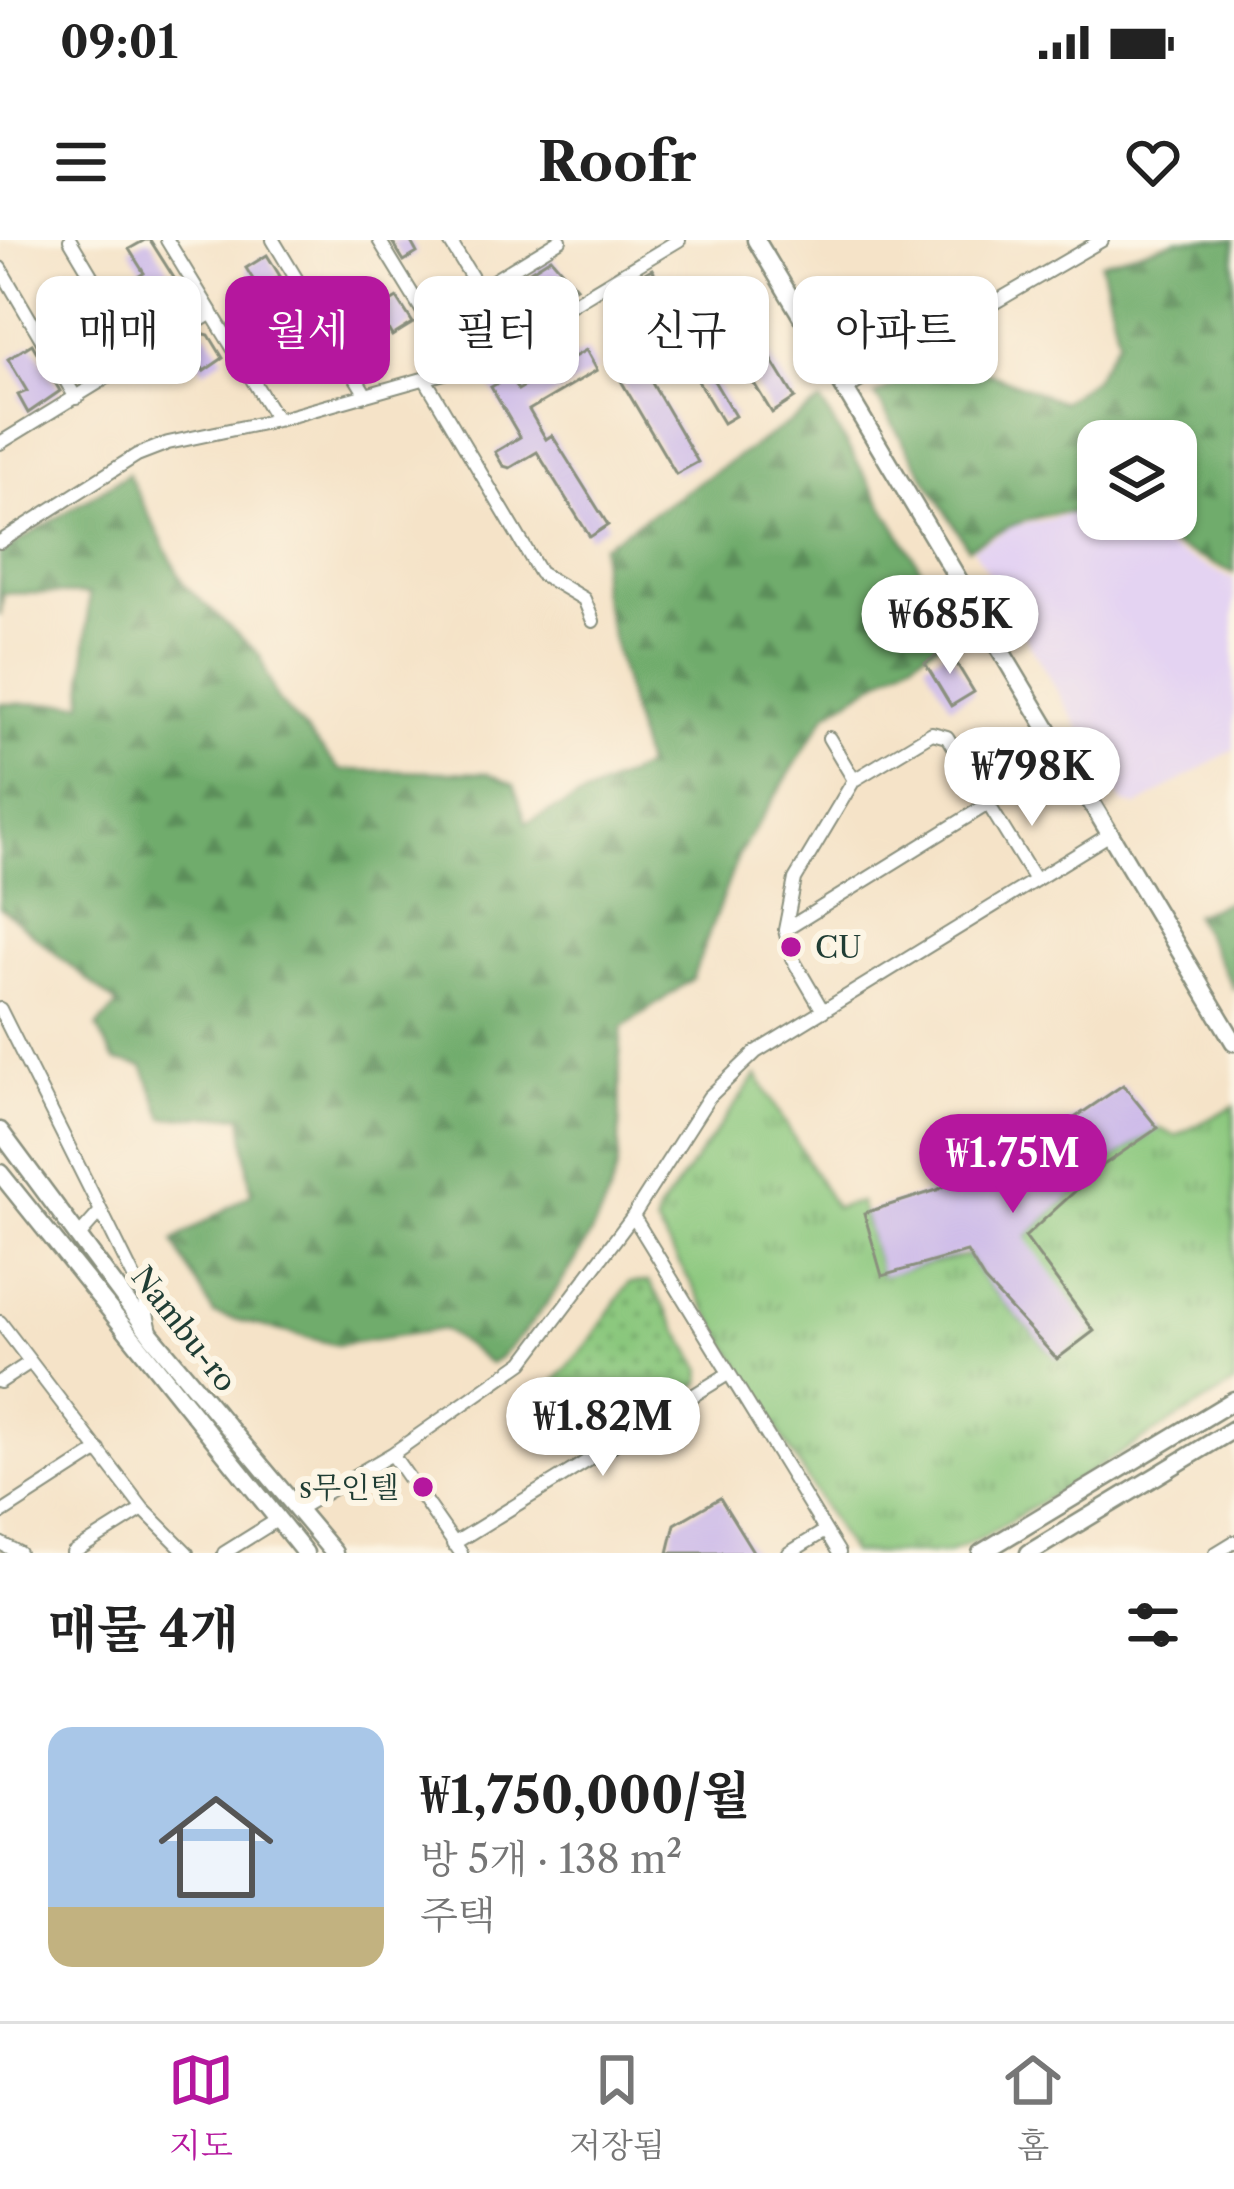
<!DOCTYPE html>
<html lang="ko">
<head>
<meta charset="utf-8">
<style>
	:root { --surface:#fff; --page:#f2f2f2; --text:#222; --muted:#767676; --line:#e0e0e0; --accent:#b5179e }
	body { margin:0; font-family:"Libre Caslon Text","Noto Serif KR",serif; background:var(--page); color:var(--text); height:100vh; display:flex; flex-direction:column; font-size:45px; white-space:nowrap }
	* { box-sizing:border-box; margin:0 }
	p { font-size:39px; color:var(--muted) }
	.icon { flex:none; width:66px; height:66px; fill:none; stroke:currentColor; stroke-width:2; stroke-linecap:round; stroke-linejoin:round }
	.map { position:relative; height:1313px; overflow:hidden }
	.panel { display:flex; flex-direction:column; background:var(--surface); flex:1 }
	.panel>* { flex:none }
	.banner { position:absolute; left:36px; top:36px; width:1164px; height:108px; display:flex; gap:24px }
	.buttons { position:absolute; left:1077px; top:180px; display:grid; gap:24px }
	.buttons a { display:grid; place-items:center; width:120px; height:120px; border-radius:24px; background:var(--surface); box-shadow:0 3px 9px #0004; font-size:60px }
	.price { position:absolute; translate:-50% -102px; padding:0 27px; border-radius:42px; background:#fff; color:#222; font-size:39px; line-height:78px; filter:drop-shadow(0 3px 6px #0008) }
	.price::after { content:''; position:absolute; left:50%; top:72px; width:36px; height:27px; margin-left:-18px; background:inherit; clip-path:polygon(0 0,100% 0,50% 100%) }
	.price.on { background:var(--accent); color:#fff }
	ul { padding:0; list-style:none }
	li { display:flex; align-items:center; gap:36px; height:300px; padding:0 48px }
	li span { display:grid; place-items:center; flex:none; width:336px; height:240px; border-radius:24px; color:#555 }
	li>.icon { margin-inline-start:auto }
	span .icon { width:144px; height:144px; fill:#fffc; stroke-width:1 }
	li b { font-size:51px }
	h2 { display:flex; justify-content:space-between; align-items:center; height:144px; padding:0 48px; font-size:51px }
	.tag { padding:0 42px; border-radius:24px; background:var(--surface); box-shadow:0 3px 9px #0004; font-size:42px; line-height:108px }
	.tag.on { background:var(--accent); color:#fff }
	.status { display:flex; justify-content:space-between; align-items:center; height:84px; padding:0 60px; background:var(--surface); direction:ltr }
	.status svg { height:33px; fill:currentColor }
	header { display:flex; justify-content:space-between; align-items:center; height:156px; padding:0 48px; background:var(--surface); font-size:54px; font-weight:700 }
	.dock { display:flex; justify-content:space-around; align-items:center; height:168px; border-top:3px solid var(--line); background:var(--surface); font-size:33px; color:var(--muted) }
	.dock a { display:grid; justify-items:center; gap:6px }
	.dock .on { color:var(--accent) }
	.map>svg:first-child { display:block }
</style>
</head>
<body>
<div class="status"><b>09:01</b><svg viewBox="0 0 49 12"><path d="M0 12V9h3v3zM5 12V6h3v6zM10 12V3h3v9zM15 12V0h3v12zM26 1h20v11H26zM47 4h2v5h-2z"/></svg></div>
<header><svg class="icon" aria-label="menu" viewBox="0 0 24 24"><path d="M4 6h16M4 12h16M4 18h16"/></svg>Roofr<svg class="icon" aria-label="heart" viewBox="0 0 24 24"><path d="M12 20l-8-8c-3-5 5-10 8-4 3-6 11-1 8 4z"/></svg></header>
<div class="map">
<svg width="1234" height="1313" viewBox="0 0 1234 1313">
	<defs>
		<pattern id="grass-dots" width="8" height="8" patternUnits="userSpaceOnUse" patternTransform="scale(3)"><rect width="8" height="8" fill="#8ac77d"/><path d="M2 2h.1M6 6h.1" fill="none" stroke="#70a367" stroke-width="1.8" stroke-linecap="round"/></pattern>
		<pattern id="forest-firs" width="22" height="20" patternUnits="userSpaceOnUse" patternTransform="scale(3)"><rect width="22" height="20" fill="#6fac6c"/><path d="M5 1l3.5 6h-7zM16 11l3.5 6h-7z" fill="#5b8d5a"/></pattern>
		<pattern id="park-tufts" width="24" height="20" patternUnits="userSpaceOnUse" patternTransform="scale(3)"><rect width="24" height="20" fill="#8ac77d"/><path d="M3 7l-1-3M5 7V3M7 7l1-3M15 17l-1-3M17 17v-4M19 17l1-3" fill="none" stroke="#70a367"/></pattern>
	</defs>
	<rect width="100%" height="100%" fill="#fcf5e5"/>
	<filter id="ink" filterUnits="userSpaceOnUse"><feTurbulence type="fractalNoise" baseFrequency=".00833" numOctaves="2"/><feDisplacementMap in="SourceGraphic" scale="24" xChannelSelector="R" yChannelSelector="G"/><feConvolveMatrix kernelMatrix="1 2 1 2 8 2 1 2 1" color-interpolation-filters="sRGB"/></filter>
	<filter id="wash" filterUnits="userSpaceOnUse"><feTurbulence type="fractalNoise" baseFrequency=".004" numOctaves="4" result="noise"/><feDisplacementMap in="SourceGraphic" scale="48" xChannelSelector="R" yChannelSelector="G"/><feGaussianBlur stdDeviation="2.7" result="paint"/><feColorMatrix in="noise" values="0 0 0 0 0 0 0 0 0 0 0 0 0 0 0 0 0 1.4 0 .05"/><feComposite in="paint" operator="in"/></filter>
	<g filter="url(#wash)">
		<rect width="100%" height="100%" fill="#f5e3c8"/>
		<path fill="#e4d3f2" d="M 1074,274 L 1108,279 L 1234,340 L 1234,509 L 1137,566 L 1123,563 L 973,308 L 1015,286 Z"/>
		<path fill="url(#grass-dots)" stroke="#548258" stroke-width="3" d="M 649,1042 L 702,1130 L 701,1142 L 587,1213 L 550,1147 L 587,1105 L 629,1043 Z"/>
		<path fill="url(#forest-firs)" stroke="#477450" stroke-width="3" d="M 1178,0 L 1234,0 L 1234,333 L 1114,279 L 1176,279 L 1176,201 L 1098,201 L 1098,275 C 1050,266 1009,284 968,308 L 875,155 L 948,117 L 1062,162 L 1094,139 L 1118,99 L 1101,23 Z
			M 821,162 L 958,391 L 827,473 L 738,616 L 692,739 L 622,788 C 617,832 622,876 618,920 C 613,975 535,1092 491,1124 L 443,1089 L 337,1105 L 214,1074 L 173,1001 L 251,954 L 242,875 L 164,878 L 143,826 L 115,821 L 97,787 L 118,765 L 0,667 L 0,464 L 83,463 L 89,354 L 3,353 L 0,376 L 0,313 L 128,234 L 184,345 L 259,414 L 277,459 L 340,530 L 487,533 L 514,545 L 526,583 L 645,527 L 600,347 L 602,306 Z
			M 1234,659 L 1234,750 L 1194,675 Z"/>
		<path fill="url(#park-tufts)" stroke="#548258" stroke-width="3" d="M 757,835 L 835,968 L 860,962 L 882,1035 L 968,1015 L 984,1041 L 1057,1119 L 1025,997 L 1105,924 L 1158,888 L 1176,896 L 1234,866 L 1234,1144 L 984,1297 L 947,1313 L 851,1313 L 656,984 L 658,972 Z"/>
		<g id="blocks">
			<path fill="#cab7e9" d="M 145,0 L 150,0 L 195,71 L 147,101 L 114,52 L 144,33 L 129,9 Z
				M 391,0 L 410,0 L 417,13 L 404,21 Z
				M 267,15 L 280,36 L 259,49 L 246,28 Z
				M 551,18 L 576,47 L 487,99 L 476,79 L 537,42 L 530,31 Z
				M 652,29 L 672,61 L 685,53 L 696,71 L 651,98 L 640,81 L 656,71 L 636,38 Z
				M 730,51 L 795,158 L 772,173 L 707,66 Z
				M 397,58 L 413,83 L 392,96 L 377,70 Z
				M 359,80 L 373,105 L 354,115 L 340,91 Z
				M 201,93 L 209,95 L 223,118 L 204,131 L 187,102 Z
				M 32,104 L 60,151 L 28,173 L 18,155 L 27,151 L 8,119 Z
				M 586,110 L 597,130 L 529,170 L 546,199 L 552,195 L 608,285 L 590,297 L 537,212 L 510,228 L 503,226 L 495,212 L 520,197 L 491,147 L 510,136 L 518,150 Z
				M 701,119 L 735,176 L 723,183 L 689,126 Z
				M 642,126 L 698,222 L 676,234 L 620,139 Z
				M 948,409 L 974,452 L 951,466 L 925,423 Z
				M 1123,845 L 1158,888 L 1105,924 L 1025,997 L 1094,1091 L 1057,1119 L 984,1040 L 967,1012 L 882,1036 L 864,973 L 937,950 L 1067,883 Z
				M 720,1258 L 754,1313 L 668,1313 L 675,1284 Z"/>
		</g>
	</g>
	<g filter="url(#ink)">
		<use href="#blocks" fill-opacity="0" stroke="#8a907e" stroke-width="3"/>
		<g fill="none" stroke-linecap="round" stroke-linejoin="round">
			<defs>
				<path id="street" d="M 70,0 L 141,119
					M 167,0 L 277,180
					M 273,0 L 366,155
					M 379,0 L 458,129
					M 449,0 L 479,49
					M 0,28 L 76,158
					M 429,80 L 560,0
					M 425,139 L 540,333 L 584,359 L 593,381
					M 844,150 L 1102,0
					M 0,203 L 212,73
					M 0,302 L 137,215 L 168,203 L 277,180 L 469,126 L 679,0
					M 829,498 L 854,540
					M 785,690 L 988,564
					M 0,769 L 101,971 L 78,997
					M 823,771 L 792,718 L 785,690 L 795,639 L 854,540 L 932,493 L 947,497 L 1035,640
					M 101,971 L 143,1056 L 151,1091
					M 633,976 L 839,1313
					M 0,1082 L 143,1269 L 187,1313
					M 0,1142 L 29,1123
					M 392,1214 L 461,1313
					M 296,1270 L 392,1214 L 523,1122 L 633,976 L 709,857 L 756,812 L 1112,593
					M 0,1274 L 99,1210
					M 0,1303 L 19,1313
					M 453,1304 L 728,1134
					M 73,1313 L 143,1269
					M 224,1313 L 277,1280
					M 789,1313 L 825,1291
					M 1216,1313 L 1234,1302"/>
				<path id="secondary" d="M 756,0 L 1234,802
					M 0,891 L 152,1096 L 334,1313
					M 0,933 L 305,1313
					M 981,1313 L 1234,1160
					M 1029,1313 L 1234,1189"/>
			</defs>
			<use href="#street" stroke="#8a907e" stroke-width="16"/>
			<use href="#secondary" stroke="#8a907e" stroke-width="21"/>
			<use href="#street" stroke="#fff" stroke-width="12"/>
			<use href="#secondary" stroke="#fff" stroke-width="16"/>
		</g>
	</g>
	<g fill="#b5179e" stroke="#fcf5e5" stroke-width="4.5">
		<circle cx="791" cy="707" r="12"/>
		<circle cx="423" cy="1247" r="12"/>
	</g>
	<g text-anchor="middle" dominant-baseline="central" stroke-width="12" stroke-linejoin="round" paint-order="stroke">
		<g font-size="30" fill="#1f3d34" stroke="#fcf5e5" text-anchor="start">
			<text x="815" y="707">CU</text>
			<text x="399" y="1247" text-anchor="end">s무인텔</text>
		</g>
		<g font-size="30" fill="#1f3d34" stroke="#fcf5e5">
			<text transform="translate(184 1089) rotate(52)">Nambu-ro</text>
		</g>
	</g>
</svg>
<div class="buttons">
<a><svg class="icon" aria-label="layers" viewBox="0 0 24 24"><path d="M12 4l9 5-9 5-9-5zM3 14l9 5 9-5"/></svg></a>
</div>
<b class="price" style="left:950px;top:437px">₩685K</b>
<b class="price" style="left:1032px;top:589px">₩798K</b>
<b class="price on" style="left:1013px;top:976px">₩1.75M</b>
<b class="price" style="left:603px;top:1239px">₩1.82M</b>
<div class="banner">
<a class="tag">매매</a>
<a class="tag on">월세</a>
<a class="tag">필터</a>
<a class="tag">신규</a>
<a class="tag">아파트</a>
</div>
</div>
<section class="panel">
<h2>매물 4개<svg class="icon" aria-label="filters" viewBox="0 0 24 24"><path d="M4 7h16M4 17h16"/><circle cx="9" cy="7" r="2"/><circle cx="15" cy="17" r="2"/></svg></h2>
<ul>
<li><span style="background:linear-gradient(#a9c7e8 75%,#c2b280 0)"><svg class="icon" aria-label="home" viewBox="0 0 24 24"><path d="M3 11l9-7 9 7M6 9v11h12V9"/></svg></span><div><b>₩1,750,000/월</b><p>방 5개 · 138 m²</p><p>주택</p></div></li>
</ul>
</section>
<nav class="dock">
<a class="on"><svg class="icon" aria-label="map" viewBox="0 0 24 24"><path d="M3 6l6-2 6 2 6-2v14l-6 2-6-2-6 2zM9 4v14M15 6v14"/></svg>지도</a>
<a><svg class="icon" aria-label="saved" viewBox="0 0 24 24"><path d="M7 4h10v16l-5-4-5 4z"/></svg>저장됨</a>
<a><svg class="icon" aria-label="home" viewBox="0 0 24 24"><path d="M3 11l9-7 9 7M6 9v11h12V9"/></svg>홈</a>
</nav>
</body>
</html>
